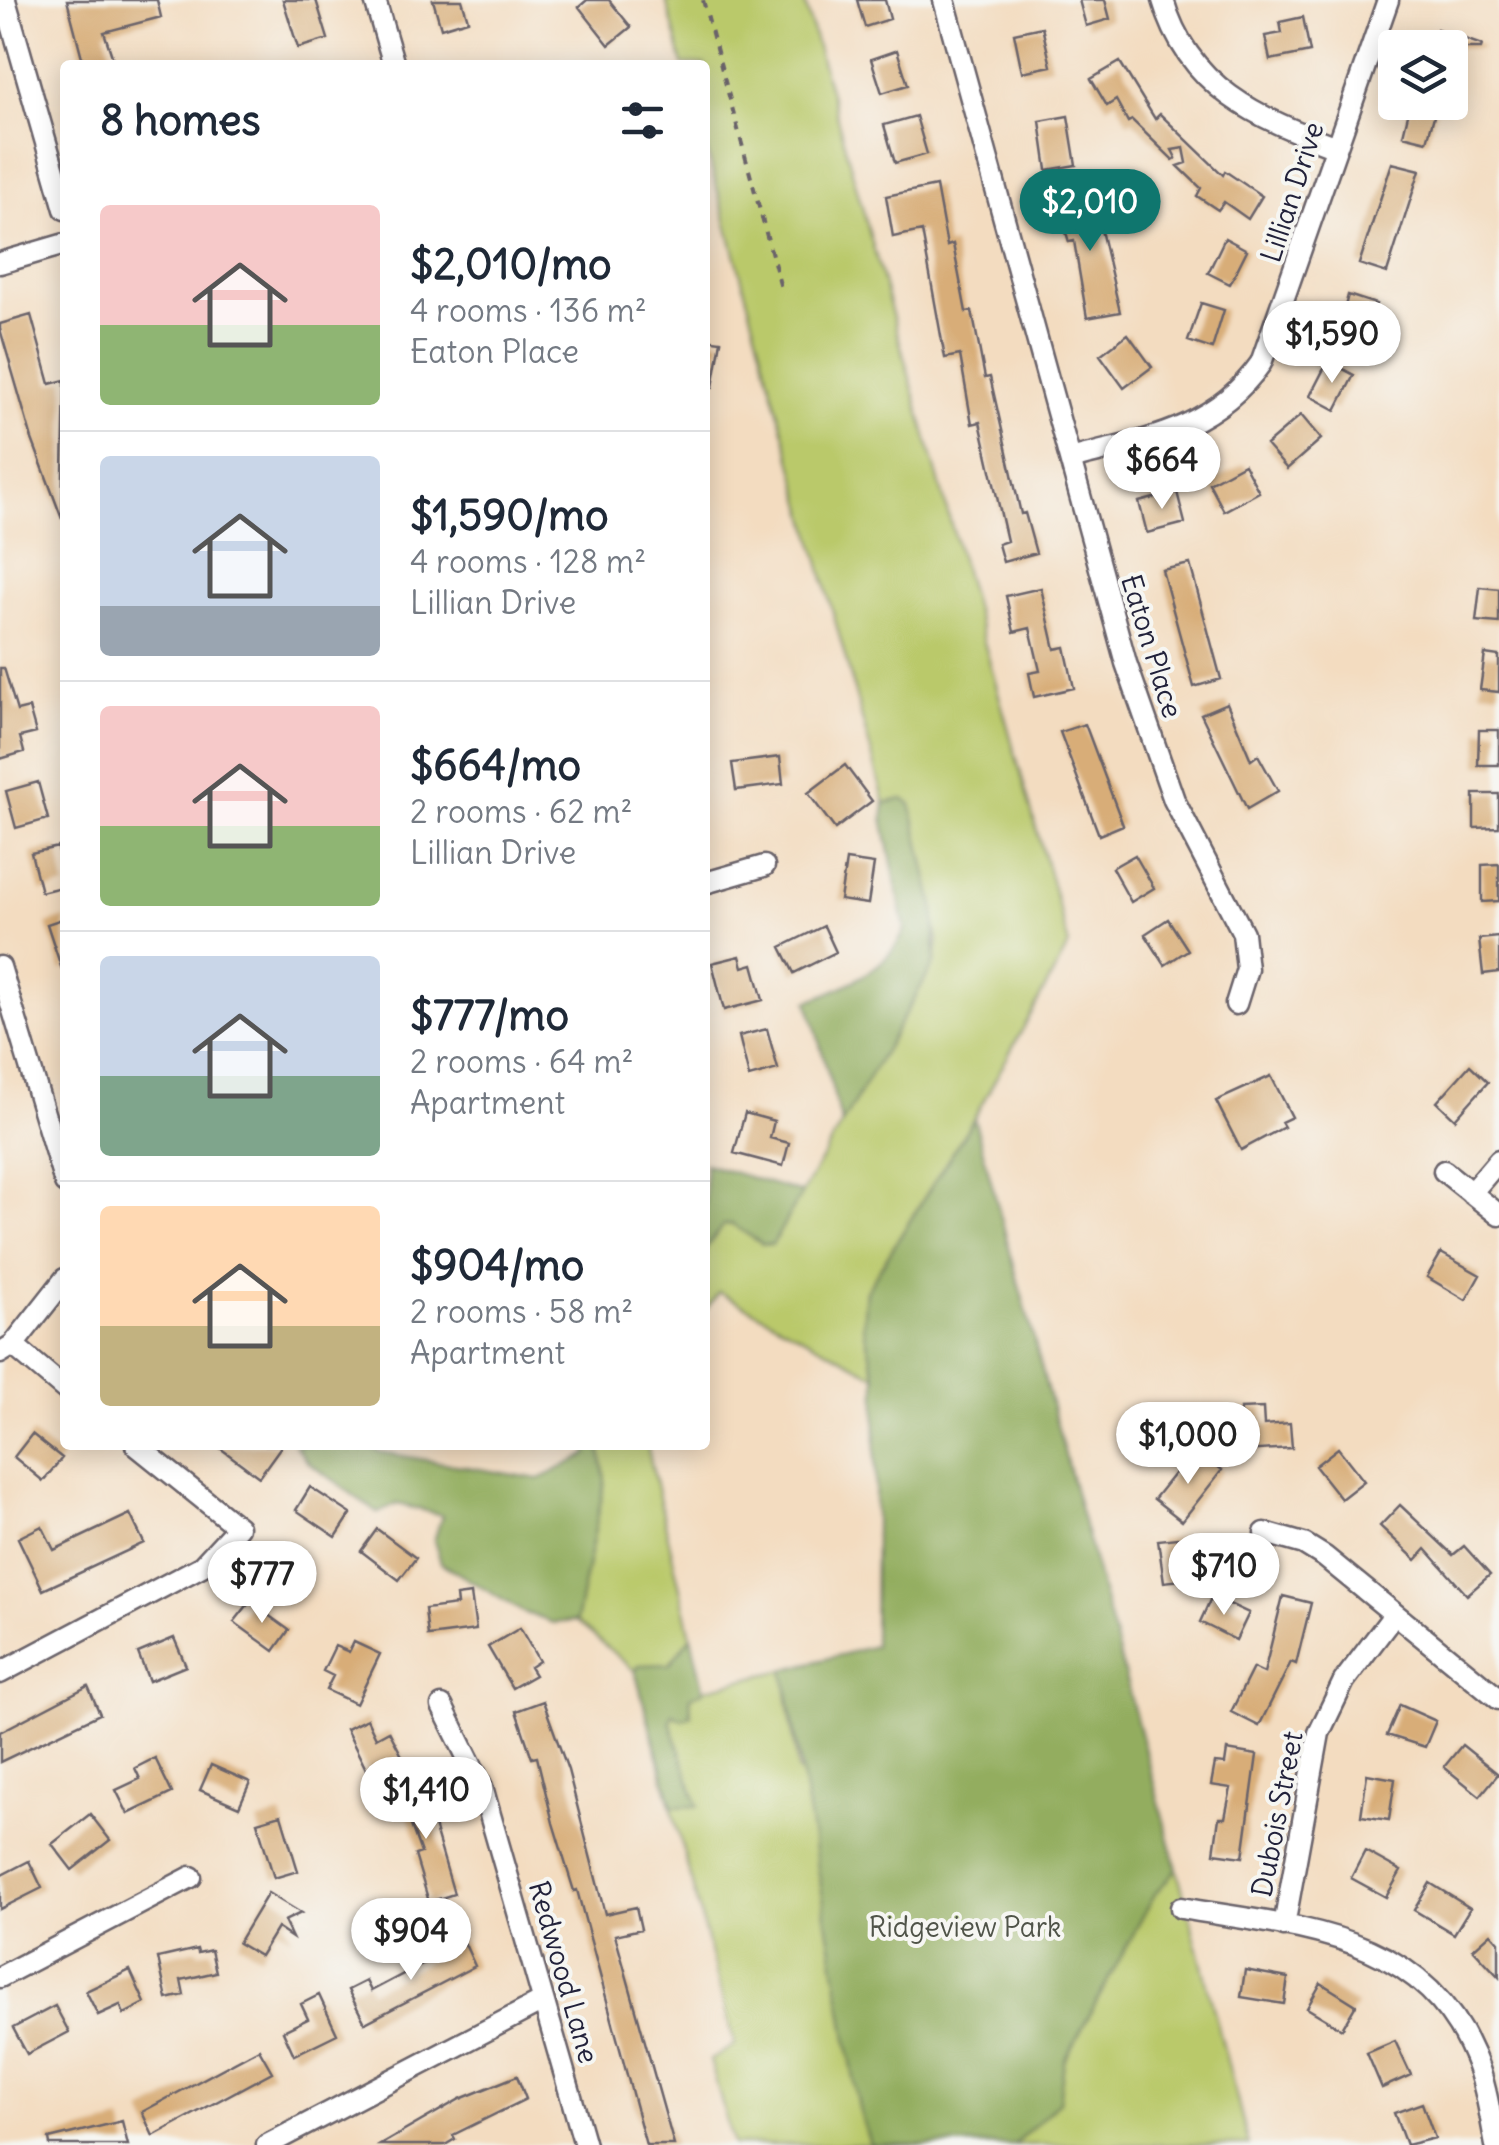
<!DOCTYPE html>
<html lang="en">
<head>
<meta charset="utf-8">
<style>
	:root { --surface:#fff; --page:#f2f2f3; --text:#1f2937; --muted:#747a83; --line:#e0e1e3; --accent:#0f766e }
	body { margin:0; font-family:Delius,sans-serif; background:var(--page); color:var(--text); height:100vh; display:flex; flex-direction:column; font-size:38px; white-space:nowrap }
	* { box-sizing:border-box; margin:0 }
	p { font-size:32px; color:var(--muted) }
	.icon { flex:none; width:55px; height:55px; fill:none; stroke:currentColor; stroke-width:2; stroke-linecap:round; stroke-linejoin:round }
	.map { position:relative; flex:1; overflow:hidden }
	.details { position:absolute; left:60px; top:60px; width:650px; height:1390px; display:flex; flex-direction:column; background:var(--surface); border-radius:10px; box-shadow:0 5px 25px #0003 }
	.details>* { flex:none }
	.fabs { position:absolute; left:1378px; top:30px; display:grid; gap:20px }
	.fabs a { display:grid; place-items:center; width:90px; height:90px; border-radius:10px; background:var(--surface); box-shadow:0 5px 25px #0003; font-size:50px }
	.price { position:absolute; translate:-50% -85px; padding:0 22px; border-radius:35px; background:#fff; color:#222; font-size:32px; line-height:65px; filter:drop-shadow(0 2px 5px #0008) }
	.price::after { content:''; position:absolute; left:50%; top:60px; width:30px; height:22px; margin-left:-15px; background:inherit; clip-path:polygon(0 0,100% 0,50% 100%) }
	.price.on { background:var(--accent); color:#fff }
	ul { padding:0; list-style:none }
	li { display:flex; align-items:center; gap:30px; height:250px; padding:0 40px }
	li+li { border-top:2px solid var(--line) }
	li span { display:grid; place-items:center; flex:none; width:280px; height:200px; border-radius:10px; color:#555 }
	li>.icon { margin-inline-start:auto }
	span .icon { width:120px; height:120px; fill:#fffc; stroke-width:1 }
	li b { font-size:42px }
	h2 { display:flex; justify-content:space-between; align-items:center; height:120px; padding:0 40px; font-size:42px }
	.map>svg:first-child { display:block }
</style>
</head>
<body>
<div class="map">
<svg width="1499" height="2145" viewBox="0 0 1499 2145">
	<rect width="100%" height="100%" fill="#f6f6f2"/>
	<filter id="ink" filterUnits="userSpaceOnUse"><feTurbulence type="fractalNoise" baseFrequency=".01" numOctaves="2"/><feDisplacementMap in="SourceGraphic" scale="20" xChannelSelector="R" yChannelSelector="G"/><feConvolveMatrix kernelMatrix="1 2 1 2 8 2 1 2 1" color-interpolation-filters="sRGB"/></filter>
	<filter id="wash" filterUnits="userSpaceOnUse"><feTurbulence type="fractalNoise" baseFrequency=".0048" numOctaves="4" result="noise"/><feDisplacementMap in="SourceGraphic" scale="40" xChannelSelector="R" yChannelSelector="G"/><feGaussianBlur stdDeviation="2.25" result="paint"/><feColorMatrix in="noise" values="0 0 0 0 0 0 0 0 0 0 0 0 0 0 0 0 0 1.4 0 .05"/><feComposite in="paint" operator="in"/></filter>
	<g filter="url(#wash)">
		<rect width="100%" height="100%" fill="#f3dcc0"/>
		<path fill="#bac96b" stroke="#6e7653" stroke-width="2.5" d="M 666,0 L 804,0 L 1069,945 L 974,1118 L 866,1291 L 863,1326 L 876,1376 L 719,1292 L 705,1311 L 705,1249 L 723,1225 L 732,1224 L 762,1244 L 772,1245 L 935,962 L 938,940 L 911,805 L 903,799 L 885,803 L 705,144 L 705,65 L 683,65 Z
			M 600,1445 L 647,1445 L 691,1636 L 670,1664 L 639,1666 L 691,1715 L 689,1696 L 694,1691 L 784,1670 L 798,1772 L 1177,1869 L 1249,2145 L 733,2145 L 710,2060 L 735,2045 L 635,1671 L 576,1621 L 605,1481 Z"/>
		<path fill="#93ad5f" stroke="#5a684d" stroke-width="2.5" d="M 903,799 L 911,804 L 935,910 L 935,962 L 842,1124 L 808,1001 C 844,988 891,967 905,929 L 883,818 L 885,803 Z
			M 974,1118 L 1177,1869 L 1155,1894 L 1064,2062 L 1059,2102 L 1014,2145 L 870,2145 L 859,2109 L 784,1670 L 874,1646 L 876,1376 L 863,1326 L 866,1291 Z
			M 705,1164 L 802,1193 L 772,1245 L 762,1244 L 732,1224 L 723,1225 L 705,1249 Z
			M 295,1445 L 367,1445 L 380,1452 L 539,1479 L 588,1454 L 587,1445 L 600,1445 L 605,1481 L 576,1621 L 553,1623 L 523,1612 L 441,1563 L 434,1541 L 442,1515 L 397,1504 L 378,1513 L 308,1462 Z
			M 691,1636 L 704,1691 L 690,1696 L 691,1715 L 683,1719 L 672,1714 L 670,1721 L 698,1806 L 673,1807 L 635,1671 L 639,1665 L 670,1664 Z"/>
		<g id="blocks">
			<path fill="#d8ad78" d="M 67,0 L 157,0 L 161,17 L 104,32 L 115,65 L 84,65 Z
				M 283,0 L 316,0 L 328,39 L 298,48 Z
				M 433,0 L 462,0 L 468,20 L 441,28 Z
				M 587,0 L 609,0 L 631,27 L 609,45 L 579,7 Z
				M 857,0 L 885,0 L 890,19 L 865,27 Z
				M 1079,0 L 1105,0 L 1110,19 L 1086,26 Z
				M 1303,17 L 1310,52 L 1270,60 L 1265,36 L 1282,33 L 1280,22 Z
				M 1042,27 L 1051,66 L 1022,72 L 1014,33 Z
				M 1437,29 L 1482,45 L 1481,48 L 1430,48 Z
				M 897,50 L 908,85 L 882,93 L 871,59 Z
				M 1120,62 L 1155,119 L 1160,114 L 1223,175 L 1225,171 L 1262,196 L 1248,219 L 1224,202 L 1218,210 L 1197,196 L 1201,188 L 1178,166 L 1187,163 L 1184,148 L 1172,150 L 1176,158 L 1173,160 L 1132,120 L 1128,122 L 1116,100 L 1107,106 L 1091,79 Z
				M 1411,102 L 1438,102 L 1427,141 L 1403,135 Z
				M 916,116 L 927,154 L 895,163 L 884,125 Z
				M 1068,116 L 1076,165 L 1047,170 L 1040,121 Z
				M 1392,163 L 1420,170 L 1387,273 L 1359,264 Z
				M 936,186 L 947,246 L 953,244 L 966,312 L 972,311 L 985,378 L 990,377 L 1021,514 L 1025,513 L 1036,553 L 1003,562 L 998,544 L 1007,541 L 980,422 L 972,424 L 960,355 L 945,358 L 922,231 L 893,237 L 886,196 Z
				M 1092,191 L 1120,312 L 1087,318 L 1074,241 L 1069,242 L 1057,202 Z
				M 1225,238 L 1247,250 L 1230,284 L 1208,273 Z
				M 1348,295 L 1376,304 L 1365,341 L 1338,333 Z
				M 1201,303 L 1224,310 L 1212,349 L 1188,341 Z
				M 31,315 L 50,384 L 65,380 L 62,519 L 32,439 L 0,329 L 0,324 Z
				M 1128,334 L 1152,367 L 1124,388 L 1100,355 Z
				M 705,339 L 721,341 L 713,387 L 705,387 Z
				M 1328,361 L 1354,375 L 1336,410 L 1310,396 Z
				M 1301,415 L 1321,439 L 1287,469 L 1266,445 Z
				M 1244,464 L 1259,492 L 1224,511 L 1209,483 Z
				M 1177,492 L 1185,523 L 1147,533 L 1139,502 Z
				M 1190,564 L 1221,679 L 1194,687 L 1162,570 Z
				M 1480,587 L 1499,589 L 1499,623 L 1476,621 Z
				M 1041,588 L 1055,649 L 1065,647 L 1074,688 L 1034,697 L 1029,673 L 1040,671 L 1030,628 L 1014,632 L 1006,596 Z
				M 1485,654 L 1499,656 L 1499,692 L 1480,690 Z
				M 0,668 L 4,668 L 17,711 L 29,708 L 36,733 L 20,737 L 24,752 L 0,759 Z
				M 1227,703 L 1251,760 L 1258,755 L 1278,791 L 1247,809 L 1201,714 Z
				M 1085,724 L 1123,825 L 1099,835 L 1060,732 Z
				M 1479,730 L 1499,730 L 1499,765 L 1478,765 Z
				M 780,757 L 783,784 L 736,790 L 732,763 Z
				M 845,765 L 872,801 L 835,829 L 808,793 Z
				M 38,782 L 48,819 L 16,828 L 6,791 Z
				M 1474,794 L 1499,794 L 1499,827 L 1474,828 Z
				M 58,847 L 65,886 L 41,892 L 31,853 Z
				M 1135,855 L 1154,888 L 1131,902 L 1112,868 Z
				M 846,860 L 874,864 L 868,904 L 840,900 Z
				M 1499,864 L 1499,901 L 1482,902 L 1482,865 Z
				M 65,918 L 65,970 L 62,970 L 47,924 Z
				M 1168,919 L 1188,950 L 1165,965 L 1145,934 Z
				M 824,926 L 836,952 L 794,973 L 781,947 Z
				M 1499,937 L 1499,972 L 1483,974 L 1479,939 Z
				M 740,956 L 743,967 L 753,964 L 763,1000 L 724,1010 L 712,963 Z
				M 767,1029 L 778,1069 L 749,1077 L 739,1036 Z
				M 1470,1065 L 1488,1082 L 1455,1119 L 1437,1102 Z
				M 1271,1076 L 1292,1117 L 1281,1122 L 1284,1127 L 1241,1150 L 1216,1101 Z
				M 745,1113 L 774,1121 L 770,1138 L 789,1143 L 783,1166 L 734,1153 Z
				M 1441,1253 L 1480,1275 L 1466,1300 L 1427,1277 Z
				M 1263,1408 L 1264,1425 L 1290,1423 L 1292,1448 L 1243,1451 L 1240,1409 Z
				M 32,1434 L 62,1458 L 43,1481 L 14,1457 Z
				M 216,1445 L 282,1445 L 259,1477 Z
				M 1338,1448 L 1364,1481 L 1341,1499 L 1315,1466 Z
				M 1204,1455 L 1222,1470 L 1182,1521 L 1154,1499 L 1186,1459 L 1195,1467 Z
				M 310,1487 L 351,1514 L 336,1537 L 296,1510 Z
				M 1400,1505 L 1453,1555 L 1464,1546 L 1490,1575 L 1467,1595 L 1426,1549 L 1416,1560 L 1380,1526 Z
				M 130,1514 L 144,1543 L 43,1590 L 18,1538 L 42,1526 L 54,1550 Z
				M 377,1529 L 416,1558 L 399,1580 L 361,1551 Z
				M 1186,1537 L 1192,1579 L 1164,1582 L 1158,1540 Z
				M 471,1594 L 476,1630 L 428,1636 L 425,1609 L 457,1605 L 456,1596 Z
				M 1212,1596 L 1249,1613 L 1236,1640 L 1200,1622 Z
				M 1283,1596 L 1311,1603 L 1296,1664 L 1291,1662 L 1259,1726 L 1231,1712 L 1253,1668 L 1264,1673 Z
				M 250,1602 L 289,1630 L 274,1651 L 234,1622 Z
				M 520,1628 L 539,1661 L 530,1667 L 535,1675 L 512,1688 L 488,1647 Z
				M 174,1638 L 186,1666 L 149,1681 L 138,1653 Z
				M 354,1642 L 380,1654 L 356,1704 L 326,1690 L 333,1676 L 323,1671 L 335,1646 L 349,1652 Z
				M 88,1686 L 100,1714 L 0,1762 L 0,1732 Z
				M 543,1701 L 568,1770 L 605,1914 L 636,1907 L 641,1929 L 615,1935 L 674,2145 L 646,2145 L 577,1890 L 574,1891 L 553,1823 L 537,1757 L 532,1758 L 516,1711 Z
				M 1400,1705 L 1436,1721 L 1425,1747 L 1387,1735 Z
				M 367,1719 L 376,1738 L 389,1731 L 402,1756 L 368,1773 L 346,1729 Z
				M 1462,1745 L 1498,1774 L 1480,1796 L 1444,1767 Z
				M 1227,1750 L 1257,1755 L 1243,1857 L 1214,1853 L 1219,1818 L 1225,1818 L 1231,1788 L 1211,1785 L 1215,1763 L 1225,1764 Z
				M 155,1758 L 172,1793 L 128,1814 L 116,1790 L 140,1779 L 135,1768 Z
				M 211,1765 L 250,1782 L 239,1807 L 200,1790 Z
				M 1367,1774 L 1395,1779 L 1389,1820 L 1361,1816 Z
				M 420,1778 L 454,1894 L 429,1902 L 415,1855 L 421,1853 L 397,1786 Z
				M 90,1814 L 110,1840 L 72,1870 L 52,1844 Z
				M 281,1815 L 298,1871 L 274,1878 L 257,1822 Z
				M 1365,1851 L 1401,1871 L 1386,1897 L 1351,1878 Z
				M 29,1861 L 42,1888 L 0,1909 L 0,1876 Z
				M 1430,1883 L 1470,1908 L 1454,1934 L 1414,1910 Z
				M 268,1893 L 301,1913 L 284,1921 L 292,1938 L 277,1928 L 260,1956 L 238,1943 Z
				M 1491,1933 L 1499,1942 L 1499,1977 L 1473,1949 Z
				M 464,1942 L 475,1966 L 365,2023 L 348,1990 L 366,1981 L 371,1991 Z
				M 197,1949 L 198,1953 L 211,1950 L 216,1972 L 181,1980 L 184,1995 L 167,1999 L 158,1958 Z
				M 130,1970 L 145,2003 L 124,2014 L 120,2005 L 98,2015 L 86,1991 Z
				M 1245,1970 L 1288,1978 L 1284,2004 L 1241,1997 Z
				M 1321,1983 L 1356,2005 L 1342,2029 L 1307,2008 Z
				M 319,1995 L 337,2034 L 294,2055 L 283,2031 L 308,2019 L 301,2004 Z
				M 55,2006 L 69,2032 L 27,2054 L 13,2028 Z
				M 1395,2041 L 1411,2075 L 1382,2088 L 1367,2053 Z
				M 259,2049 L 272,2072 L 153,2136 L 142,2112 Z
				M 517,2076 L 526,2099 L 453,2135 L 455,2139 L 445,2145 L 380,2145 L 460,2099 Z
				M 1422,2103 L 1435,2138 L 1406,2145 L 1394,2113 Z
				M 122,2121 L 128,2145 L 50,2145 L 49,2139 Z"/>
		</g>
	</g>
	<g filter="url(#ink)">
		<use href="#blocks" fill-opacity="0" stroke="#6b636a" stroke-width="2.5"/>
		<g fill="none" stroke-linecap="round" stroke-linejoin="round">
			<defs>
				<path id="minor" d="M 5,0 L 65,209
					M 375,0 L 394,65
					M 944,0 L 1126,663 L 1174,800 L 1243,933 L 1247,969 L 1236,1004
					M 1163,0 C 1188,88 1258,118 1336,147
					M 0,263 L 65,244
					M 1070,459 C 1145,440 1214,430 1261,363 L 1388,0
					M 705,883 L 764,866
					M 0,967 L 65,1183
					M 1444,1171 L 1499,1215
					M 1471,1193 L 1499,1160
					M 13,1345 L 65,1389
					M 0,1353 L 13,1345 L 65,1279
					M 1265,1533 L 1304,1544 L 1325,1557 L 1499,1699
					M 0,1673 L 202,1566 L 238,1527 L 136,1445
					M 442,1706 L 482,1787 L 585,2145
					M 1181,1908 C 1296,1928 1421,1931 1474,2056 C 1486,2084 1490,2115 1496,2145
					M 1284,1926 L 1319,1733 L 1344,1681 L 1394,1615
					M 0,1977 L 191,1877
					M 267,2145 L 543,2001"/>
			</defs>
			<use href="#minor" stroke="#6b636a" stroke-width="25"/>
			<path stroke="#6b636a" stroke-width="4" stroke-dasharray="8 8" stroke-linecap="butt" d="M 703,0 L 782,292"/>
			<use href="#minor" stroke="#fff" stroke-width="20"/>
		</g>
	</g>
	<g text-anchor="middle" dominant-baseline="central" stroke-width="8" stroke-linejoin="round" paint-order="stroke">
		<g font-size="28" fill="#22223b" stroke="#f6f6f2">
			<text transform="translate(1292 192) rotate(-72)">Lillian Drive</text>
			<text transform="translate(1152 646) rotate(73)">Eaton Place</text>
			<text transform="translate(1277 1814) rotate(-79)">Dubois Street</text>
			<text transform="translate(564 1972) rotate(74)">Redwood Lane</text>
		</g>
		<g font-size="28" fill="#505449" stroke="#f6f6f2">
			<text x="965" y="1927">Ridgeview Park</text>
		</g>
	</g>
</svg>
<div class="fabs">
<a><svg class="icon" aria-label="layers" viewBox="0 0 24 24"><path d="M12 4l9 5-9 5-9-5zM3 14l9 5 9-5"/></svg></a>
</div>
<b class="price on" style="left:1090px;top:254px">$2,010</b>
<b class="price" style="left:1332px;top:386px">$1,590</b>
<b class="price" style="left:1162px;top:512px">$664</b>
<b class="price" style="left:1188px;top:1487px">$1,000</b>
<b class="price" style="left:1224px;top:1618px">$710</b>
<b class="price" style="left:262px;top:1626px">$777</b>
<b class="price" style="left:426px;top:1842px">$1,410</b>
<b class="price" style="left:411px;top:1983px">$904</b>
<section class="details">
<h2>8 homes<svg class="icon" aria-label="filters" viewBox="0 0 24 24"><path d="M4 7h16M4 17h16"/><circle cx="9" cy="7" r="2"/><circle cx="15" cy="17" r="2"/></svg></h2>
<ul>
<li><span style="background:linear-gradient(#f6c9c9 60%,#8fb573 0)"><svg class="icon" aria-label="home" viewBox="0 0 24 24"><path d="M3 11l9-7 9 7M6 9v11h12V9"/></svg></span><div><b>$2,010/mo</b><p>4 rooms · 136 m²</p><p>Eaton Place</p></div></li>
<li><span style="background:linear-gradient(#c9d6e8 75%,#9aa5b1 0)"><svg class="icon" aria-label="home" viewBox="0 0 24 24"><path d="M3 11l9-7 9 7M6 9v11h12V9"/></svg></span><div><b>$1,590/mo</b><p>4 rooms · 128 m²</p><p>Lillian Drive</p></div></li>
<li><span style="background:linear-gradient(#f6c9c9 60%,#8fb573 0)"><svg class="icon" aria-label="home" viewBox="0 0 24 24"><path d="M3 11l9-7 9 7M6 9v11h12V9"/></svg></span><div><b>$664/mo</b><p>2 rooms · 62 m²</p><p>Lillian Drive</p></div></li>
<li><span style="background:linear-gradient(#c9d6e8 60%,#7fa58c 0)"><svg class="icon" aria-label="home" viewBox="0 0 24 24"><path d="M3 11l9-7 9 7M6 9v11h12V9"/></svg></span><div><b>$777/mo</b><p>2 rooms · 64 m²</p><p>Apartment</p></div></li>
<li><span style="background:linear-gradient(#ffd9b3 60%,#c2b280 0)"><svg class="icon" aria-label="home" viewBox="0 0 24 24"><path d="M3 11l9-7 9 7M6 9v11h12V9"/></svg></span><div><b>$904/mo</b><p>2 rooms · 58 m²</p><p>Apartment</p></div></li>
</ul>
</section>
</div>
</body>
</html>
